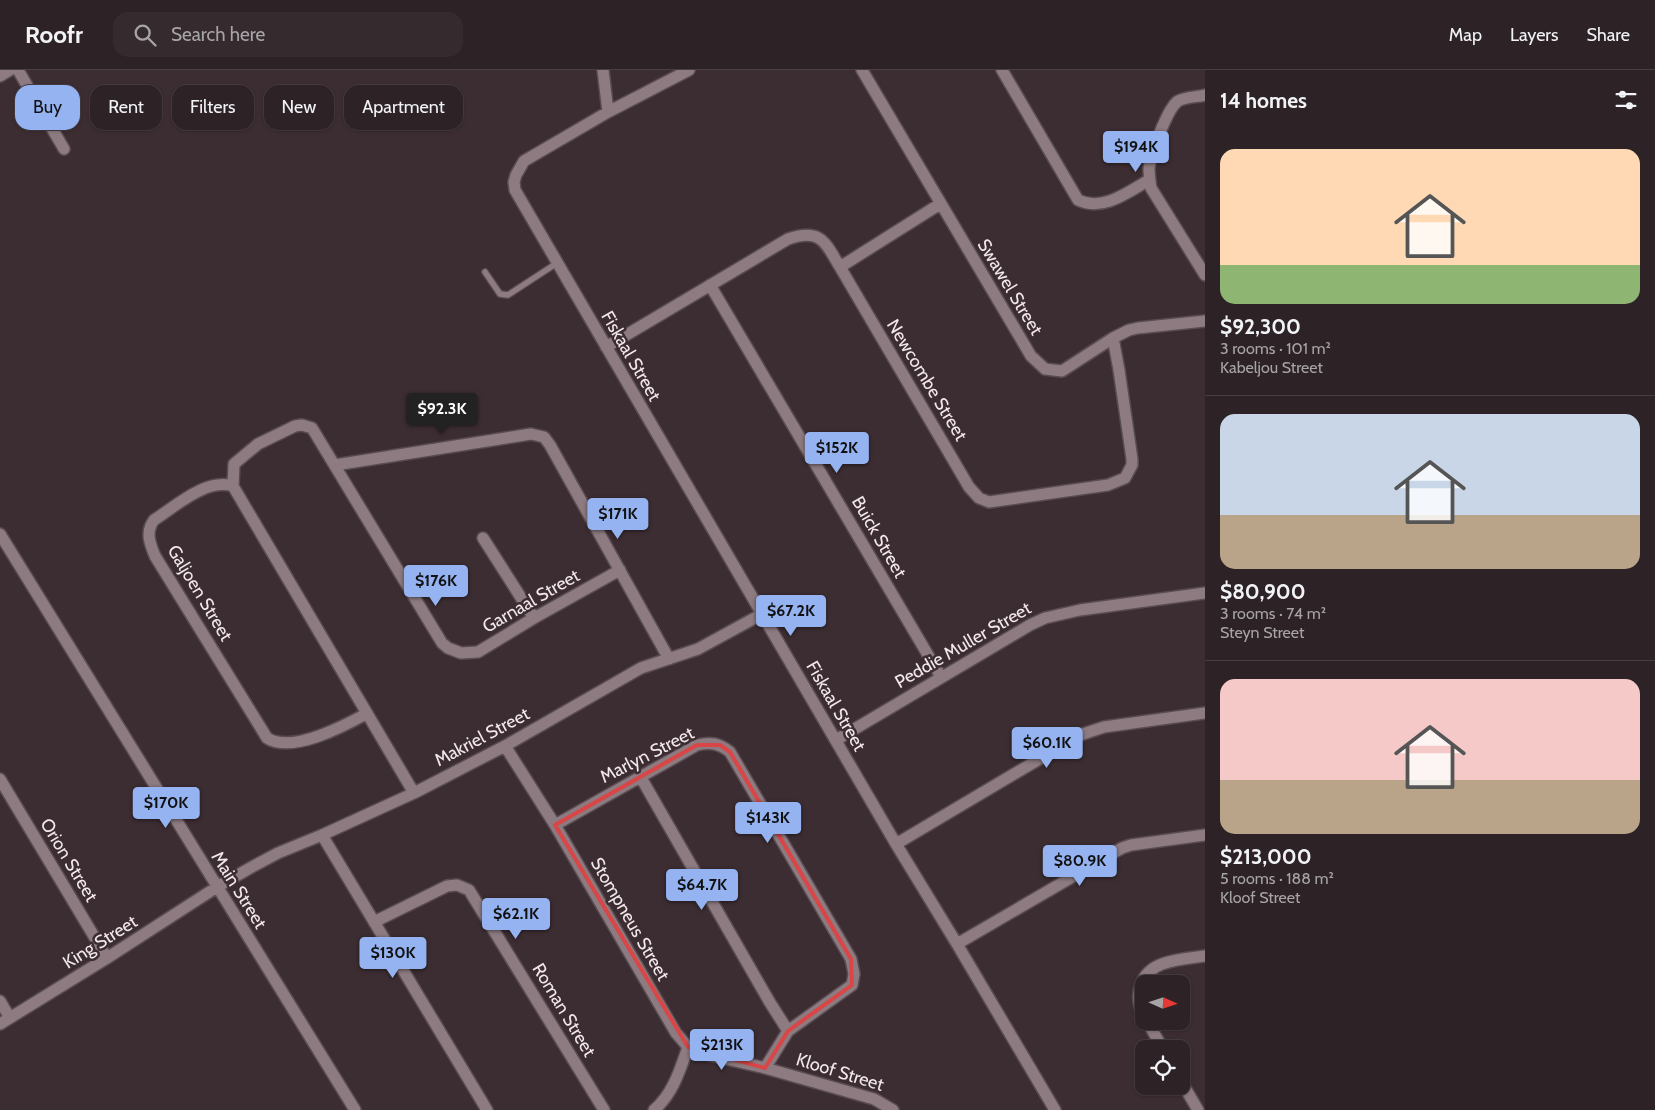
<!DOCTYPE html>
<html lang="en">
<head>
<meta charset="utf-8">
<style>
	:root { --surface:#2d2226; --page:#352a2e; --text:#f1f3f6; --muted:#a7a4a7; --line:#483f43; --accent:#95b2f1 }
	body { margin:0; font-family:Cabin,sans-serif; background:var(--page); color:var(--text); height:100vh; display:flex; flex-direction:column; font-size:19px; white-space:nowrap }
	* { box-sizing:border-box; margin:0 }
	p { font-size:16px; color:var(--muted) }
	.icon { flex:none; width:28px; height:28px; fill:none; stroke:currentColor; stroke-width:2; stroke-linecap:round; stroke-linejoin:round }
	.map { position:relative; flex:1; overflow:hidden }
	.drawer { display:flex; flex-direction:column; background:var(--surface); width:450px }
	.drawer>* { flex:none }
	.hud { position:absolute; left:15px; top:15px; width:475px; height:45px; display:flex; gap:10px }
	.needle { width:32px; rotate:93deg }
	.fabs { position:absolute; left:1135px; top:905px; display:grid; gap:10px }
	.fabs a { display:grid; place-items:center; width:55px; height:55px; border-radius:10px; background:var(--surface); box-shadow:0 1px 4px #0004,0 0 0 1px var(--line); font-size:25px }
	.price { position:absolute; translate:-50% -42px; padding:0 11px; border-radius:5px; background:var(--accent); color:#111; font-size:16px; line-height:32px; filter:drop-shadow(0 1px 2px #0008) }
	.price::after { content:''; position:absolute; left:50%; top:30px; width:15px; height:11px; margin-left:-8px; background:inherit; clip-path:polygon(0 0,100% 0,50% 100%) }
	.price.active { background:#222; color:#fff }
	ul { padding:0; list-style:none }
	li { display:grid; align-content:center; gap:10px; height:265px; padding:0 15px }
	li+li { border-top:1px solid var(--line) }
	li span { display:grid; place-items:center; height:155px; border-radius:15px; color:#555 }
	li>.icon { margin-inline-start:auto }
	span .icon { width:90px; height:90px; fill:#fffc; stroke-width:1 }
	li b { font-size:21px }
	h2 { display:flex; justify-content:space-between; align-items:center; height:60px; padding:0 15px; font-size:21px }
	.chip { padding:0 18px; border-radius:15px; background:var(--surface); box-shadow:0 1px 4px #0004,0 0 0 1px var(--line); font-size:18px; line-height:45px }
	.chip.active { background:var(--accent); color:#111 }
	header { display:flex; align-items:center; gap:30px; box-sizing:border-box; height:70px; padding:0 25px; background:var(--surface); border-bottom:1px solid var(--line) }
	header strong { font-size:24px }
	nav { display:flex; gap:28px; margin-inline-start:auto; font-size:18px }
	.search { width:350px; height:45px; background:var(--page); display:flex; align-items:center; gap:12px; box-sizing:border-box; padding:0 18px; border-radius:15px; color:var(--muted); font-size:19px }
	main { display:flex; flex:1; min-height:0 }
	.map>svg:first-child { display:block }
</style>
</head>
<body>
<header>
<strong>Roofr</strong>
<div class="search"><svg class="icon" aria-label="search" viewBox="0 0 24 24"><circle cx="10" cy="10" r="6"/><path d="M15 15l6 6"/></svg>Search here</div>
<nav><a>Map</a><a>Layers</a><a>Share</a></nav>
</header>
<main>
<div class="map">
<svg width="1205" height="1040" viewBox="0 0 1205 1040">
	<rect width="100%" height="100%" fill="#3c2d32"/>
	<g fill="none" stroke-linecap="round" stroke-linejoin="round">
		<defs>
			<path id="lane" d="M 485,202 L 500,224 L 508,225 L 557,193"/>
			<path id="street" d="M 18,0 L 64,79
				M 603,0 L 608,42
				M 689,0 L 608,42 L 524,91 L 516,105 L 514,112 L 515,120 L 896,774 L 957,874 L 1055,1040
				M 862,0 L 1031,286 L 1045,299 L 1062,301 L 1113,268 L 1129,260 L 1138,258 L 1205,251
				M 1002,0 L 1078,130 C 1103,142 1128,122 1149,110
				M 0,6 L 10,0
				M 1205,25 C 1197,27 1185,27 1178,31 C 1167,39 1151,84 1149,98 C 1149,105 1150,111 1151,118 L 1205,205
				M 840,197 L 940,134
				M 710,215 L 941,607
				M 606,277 L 788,169 C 821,158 825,172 840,197 L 969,417 L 979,428 L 989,432 L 1108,415 L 1125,408 L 1132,395 L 1132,389 L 1119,300 L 1113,268
				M 335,395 L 531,364 L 544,367 L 550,375 L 669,589
				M 233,416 L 234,394 L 258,374 L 295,356 L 302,355 L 312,358 L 442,573 L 448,578 L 461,583 L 478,582 L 534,548 L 620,500
				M 0,464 L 355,1040
				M 483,468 L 534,548
				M 366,644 C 344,656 292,684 267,668 L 155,486 C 150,474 145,462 154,450 C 176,436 206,408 233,416 L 414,723
				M 836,670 L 1030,555 L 1045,548 L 1080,540 L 1205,523
				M 505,676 L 555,755 L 676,963 L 688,977 C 680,1000 673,1024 654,1040
				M 640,706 L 769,931 L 788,961
				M 0,709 L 107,888
				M 555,755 L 697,675 C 710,672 719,673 730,682 L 851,889 L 854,904 L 852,915 L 788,961 L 765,998
				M 322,765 L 487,1040
				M 896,774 L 1080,665 L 1104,657 L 1205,643
				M 374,852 L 447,816 L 457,815 L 469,820 L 604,1040
				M 957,874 L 1122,778 L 1131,775 L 1205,765
				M 0,931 L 10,948
				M 1144,946 C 1133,926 1140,902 1162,894 C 1175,889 1191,888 1205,886
				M 1147,951 L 1163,979
				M 0,954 L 107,888 L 217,817 L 250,798 L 278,783 L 322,765 L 414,723 L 505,676 L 641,598 L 698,579 L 762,544
				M 688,977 L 709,985 L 765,998 L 874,1029 L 893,1040
				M 1181,1011 L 1198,1040"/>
		</defs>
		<use href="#lane" stroke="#584c50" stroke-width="8"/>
		<use href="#street" stroke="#584c50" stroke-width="14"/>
		<use href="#lane" stroke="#8d7b81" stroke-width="5.5"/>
		<use href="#street" stroke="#8d7b81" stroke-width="11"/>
	</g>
	<path fill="none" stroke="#da4545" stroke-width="4" stroke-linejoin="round" d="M 697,675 L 720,675 L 730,682 L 851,889 L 852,915 L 788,961 L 765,998 L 688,977 L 555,755 Z"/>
	<g text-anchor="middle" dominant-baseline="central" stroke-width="5" stroke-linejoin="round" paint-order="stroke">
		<g font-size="18" fill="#f2e8eb" stroke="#3c2d32">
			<text transform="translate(1010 217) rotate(59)">Swawel Street</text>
			<text transform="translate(631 286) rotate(60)">Fiskaal Street</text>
			<text transform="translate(927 310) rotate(59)">Newcombe Street</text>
			<text transform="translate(879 467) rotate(60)">Buick Street</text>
			<text transform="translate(200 523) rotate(59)">Galjoen Street</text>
			<text transform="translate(531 531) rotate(-30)">Garnaal Street</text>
			<text transform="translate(963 575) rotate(-30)">Peddie Muller Street</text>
			<text transform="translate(836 636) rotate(60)">Fiskaal Street</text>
			<text transform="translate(482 667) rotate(-28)">Makriel Street</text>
			<text transform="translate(647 685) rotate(-27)">Marlyn Street</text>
			<text transform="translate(69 790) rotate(59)">Orion Street</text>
			<text transform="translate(239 820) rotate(58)">Main Street</text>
			<text transform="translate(630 849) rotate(60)">Stompneus Street</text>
			<text transform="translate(100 872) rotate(-32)">King Street</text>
			<text transform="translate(564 940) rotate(59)">Roman Street</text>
			<text transform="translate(840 1002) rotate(17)">Kloof Street</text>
		</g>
	</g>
</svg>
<div class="fabs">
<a><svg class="needle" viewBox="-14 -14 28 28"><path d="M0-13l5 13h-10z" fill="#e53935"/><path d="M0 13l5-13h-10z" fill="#a7a4a7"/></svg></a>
<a><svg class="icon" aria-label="locate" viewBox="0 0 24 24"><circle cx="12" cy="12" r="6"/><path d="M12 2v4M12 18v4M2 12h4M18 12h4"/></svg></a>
</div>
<b class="price" style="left:1136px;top:103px">$194K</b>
<b class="price active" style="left:442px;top:365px">$92.3K</b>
<b class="price" style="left:837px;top:404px">$152K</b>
<b class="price" style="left:618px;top:470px">$171K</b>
<b class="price" style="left:436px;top:537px">$176K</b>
<b class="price" style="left:791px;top:567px">$67.2K</b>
<b class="price" style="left:1047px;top:699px">$60.1K</b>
<b class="price" style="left:166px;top:759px">$170K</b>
<b class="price" style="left:768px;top:774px">$143K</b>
<b class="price" style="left:1080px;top:817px">$80.9K</b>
<b class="price" style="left:702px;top:841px">$64.7K</b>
<b class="price" style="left:516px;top:870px">$62.1K</b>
<b class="price" style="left:393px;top:909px">$130K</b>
<b class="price" style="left:722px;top:1001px">$213K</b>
<div class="hud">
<a class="chip active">Buy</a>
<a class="chip">Rent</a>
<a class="chip">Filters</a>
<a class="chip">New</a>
<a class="chip">Apartment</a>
</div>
</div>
<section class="drawer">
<h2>14 homes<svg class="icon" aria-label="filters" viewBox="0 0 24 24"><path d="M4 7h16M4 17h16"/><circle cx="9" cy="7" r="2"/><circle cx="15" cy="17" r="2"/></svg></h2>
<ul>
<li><span style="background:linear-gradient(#ffd9b3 75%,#8fb573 0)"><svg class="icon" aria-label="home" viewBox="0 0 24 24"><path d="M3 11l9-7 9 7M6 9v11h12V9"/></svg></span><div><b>$92,300</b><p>3 rooms · 101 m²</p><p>Kabeljou Street</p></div></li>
<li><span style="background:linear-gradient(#c9d6e8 65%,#b9a48a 0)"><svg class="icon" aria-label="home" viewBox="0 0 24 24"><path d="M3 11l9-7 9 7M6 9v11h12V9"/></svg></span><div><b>$80,900</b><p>3 rooms · 74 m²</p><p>Steyn Street</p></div></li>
<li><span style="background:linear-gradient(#f6c9c9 65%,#b9a48a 0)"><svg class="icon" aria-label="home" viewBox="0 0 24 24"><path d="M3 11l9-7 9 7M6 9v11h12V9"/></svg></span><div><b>$213,000</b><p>5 rooms · 188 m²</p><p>Kloof Street</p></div></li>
</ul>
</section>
</main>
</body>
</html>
